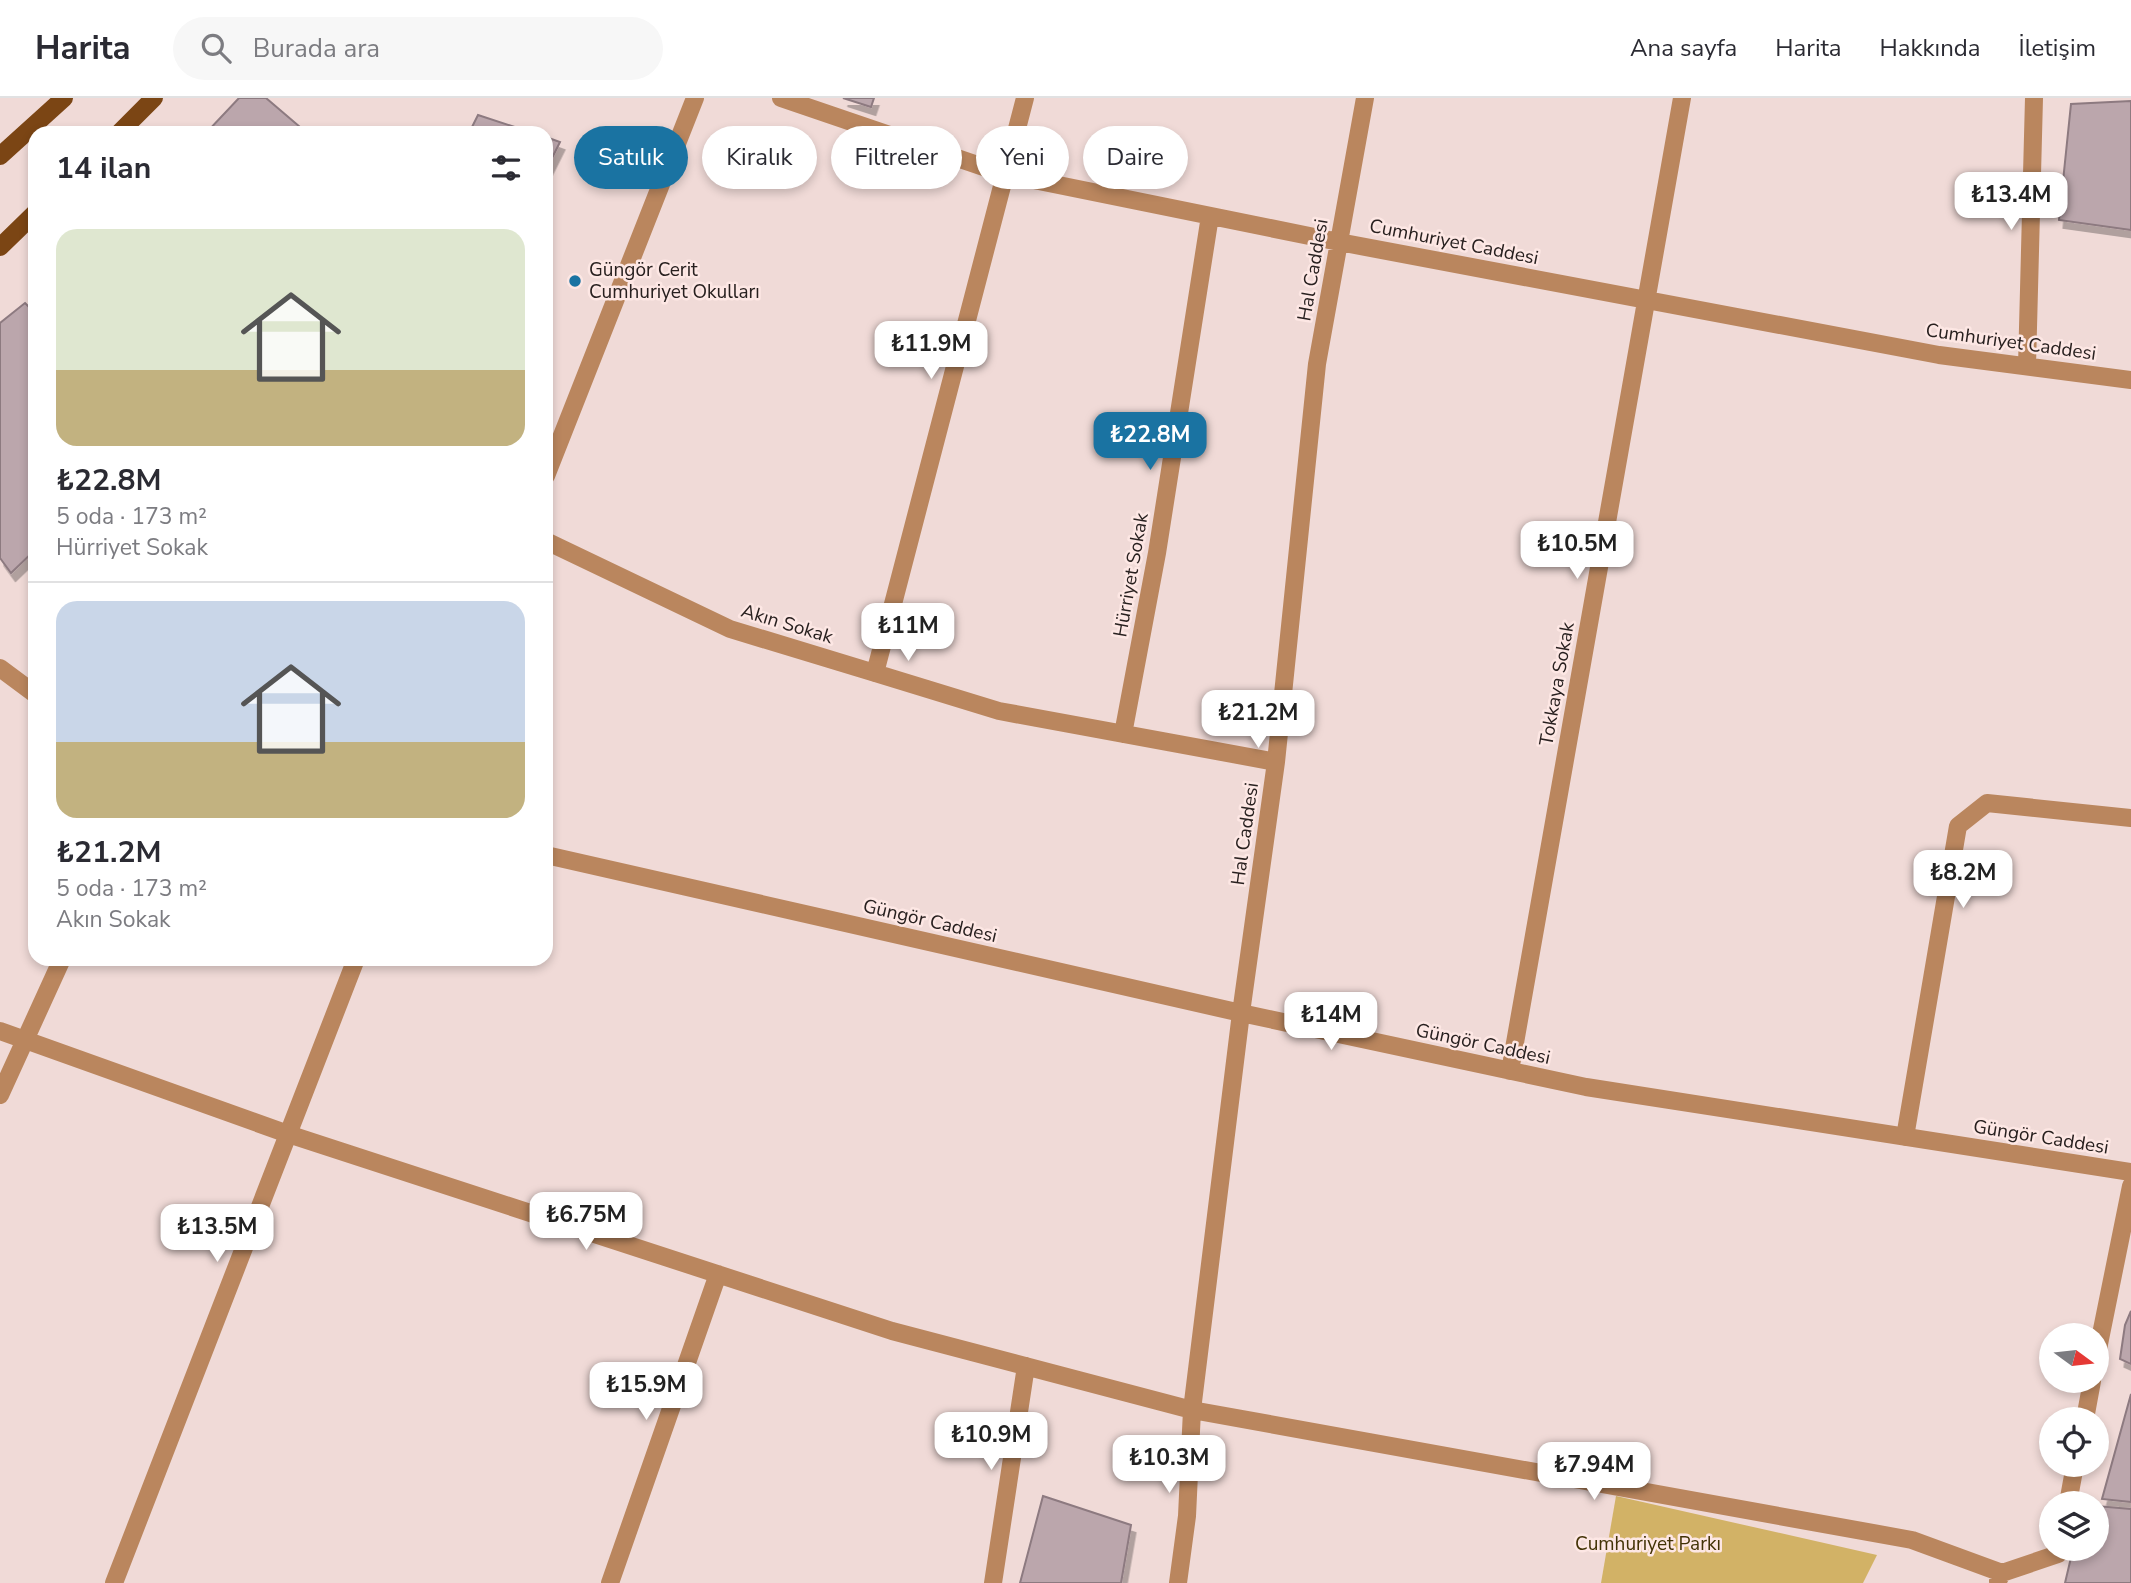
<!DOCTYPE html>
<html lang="tr">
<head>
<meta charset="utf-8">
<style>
	:root { --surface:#fff; --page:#f7f7f7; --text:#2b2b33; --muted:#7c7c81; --line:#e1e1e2; --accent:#1a73a2 }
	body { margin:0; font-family:"Nunito Sans",sans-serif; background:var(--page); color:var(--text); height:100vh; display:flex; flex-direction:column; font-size:26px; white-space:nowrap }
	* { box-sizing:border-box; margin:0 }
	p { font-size:23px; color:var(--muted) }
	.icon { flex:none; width:38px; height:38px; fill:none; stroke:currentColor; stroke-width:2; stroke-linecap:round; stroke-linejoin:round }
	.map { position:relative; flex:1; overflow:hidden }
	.sheet { position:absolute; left:28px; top:28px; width:525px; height:840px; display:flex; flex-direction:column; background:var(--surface); border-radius:21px; box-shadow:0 4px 10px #0003 }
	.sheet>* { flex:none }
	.banner { position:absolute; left:574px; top:28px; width:665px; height:63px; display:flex; gap:14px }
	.needle { width:46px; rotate:105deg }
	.buttons { position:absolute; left:2039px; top:1225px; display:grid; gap:14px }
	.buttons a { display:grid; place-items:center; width:70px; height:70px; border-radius:50%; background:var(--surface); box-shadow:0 4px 10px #0003; font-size:35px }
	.price { position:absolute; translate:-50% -60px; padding:0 16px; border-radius:14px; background:#fff; color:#222; font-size:23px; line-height:46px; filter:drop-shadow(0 2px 4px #0008) }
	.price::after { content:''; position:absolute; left:50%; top:42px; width:21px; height:16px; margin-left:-10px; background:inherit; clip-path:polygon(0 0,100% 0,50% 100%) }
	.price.current { background:var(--accent); color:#fff }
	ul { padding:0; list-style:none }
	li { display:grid; align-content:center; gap:14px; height:371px; padding:0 28px }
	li+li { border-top:2px solid var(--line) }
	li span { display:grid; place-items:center; height:217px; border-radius:21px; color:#555 }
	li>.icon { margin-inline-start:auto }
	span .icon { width:126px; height:126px; fill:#fffc; stroke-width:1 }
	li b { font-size:30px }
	h2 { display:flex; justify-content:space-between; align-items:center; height:84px; padding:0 28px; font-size:30px }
	.chip { padding:0 24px; border-radius:32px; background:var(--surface); box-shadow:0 4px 10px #0003; font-size:24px; line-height:63px }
	.chip.current { background:var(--accent); color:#fff }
	header { display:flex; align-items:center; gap:42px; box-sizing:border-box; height:98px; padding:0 35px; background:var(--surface); border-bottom:2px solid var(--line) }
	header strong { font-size:33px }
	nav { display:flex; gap:38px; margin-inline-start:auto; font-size:24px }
	.search { width:490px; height:63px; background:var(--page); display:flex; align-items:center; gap:18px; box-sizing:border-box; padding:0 24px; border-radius:38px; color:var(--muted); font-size:26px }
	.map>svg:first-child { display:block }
</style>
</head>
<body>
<header>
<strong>Harita</strong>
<div class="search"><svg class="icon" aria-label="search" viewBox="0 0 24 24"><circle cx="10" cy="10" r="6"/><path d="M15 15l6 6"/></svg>Burada ara</div>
<nav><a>Ana sayfa</a><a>Harita</a><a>Hakkında</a><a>İletişim</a></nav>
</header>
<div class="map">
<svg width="2131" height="1485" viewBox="0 0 2131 1485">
	<defs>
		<filter id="shadow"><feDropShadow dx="4.5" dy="8" stdDeviation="0" flood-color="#0004"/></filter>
	</defs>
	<rect width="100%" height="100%" fill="#f0dad7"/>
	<path fill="#d2b266" d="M 1616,1398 L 1877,1457 L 1863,1485 L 1601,1485 Z"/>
	<path fill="#bba6ac" stroke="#8d7a80" stroke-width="2" filter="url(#shadow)" d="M 239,0 L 266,0 L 307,35 L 206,35 Z
		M 843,0 L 874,0 L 871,9 Z
		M 2131,3 L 2131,132 L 2059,122 L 2071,6 Z
		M 478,17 L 533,35 L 469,35 Z
		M 546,39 L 560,44 L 546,72 Z
		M 25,205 L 35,215 L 35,452 L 11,475 L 0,460 L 0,225 Z
		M 2131,1213 L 2131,1266 L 2120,1261 L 2125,1227 Z
		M 2131,1296 L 2131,1404 L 2102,1401 Z
		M 1043,1398 L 1131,1427 L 1121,1485 L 1020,1485 Z
		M 2096,1408 L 2131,1411 L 2131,1485 L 2065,1485 L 2073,1451 L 2096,1451 Z"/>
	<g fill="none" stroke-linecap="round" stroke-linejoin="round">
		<path stroke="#ba865e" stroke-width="18" d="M 781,0 L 1004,76 L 1339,144 L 1939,257 L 2131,282
			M 2027,268 L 2034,0
			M 546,378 L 695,0
			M 546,443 L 730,531 L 875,575 L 999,613 L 1276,664
			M 0,570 L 35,596
			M 875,575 L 1025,0
			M 1123,636 L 1157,455 L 1210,118
			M 546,757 L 1241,915 L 1586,989 L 2131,1074
			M 0,933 L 288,1036 L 892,1233 L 1192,1312 L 1912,1442 L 2002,1475
			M 1510,973 L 1682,0
			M 0,997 L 62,861
			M 1905,1039 L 1958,728 L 1987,705 L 2131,720
			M 2096,1261 L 2131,1088
			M 2085,1321 L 2092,1283
			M 2068,1405 L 2075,1367
			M 1998,1483 L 2002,1475 L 2058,1456 L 2059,1451
			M 114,1485 L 356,861
			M 610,1485 L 718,1176
			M 993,1485 L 1026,1268
			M 1178,1485 L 1187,1418 L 1192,1312 L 1241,915 L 1276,664 L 1317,266 L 1365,0"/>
		<path stroke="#7b4514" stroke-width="18" d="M 119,35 L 154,0
			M 0,58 L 64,0
			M 0,149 L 35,115"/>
	</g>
	<circle fill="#1a73a2" stroke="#fde7e4" stroke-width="2.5" cx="575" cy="183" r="7"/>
	<g text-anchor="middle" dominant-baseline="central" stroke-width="5" stroke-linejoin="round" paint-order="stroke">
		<g font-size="19" fill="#28201f" stroke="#fde7e4">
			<text transform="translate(1454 144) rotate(11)">Cumhuriyet Caddesi</text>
			<text transform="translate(1313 172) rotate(-80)">Hal Caddesi</text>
			<text transform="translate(2011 244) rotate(8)">Cumhuriyet Caddesi</text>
			<text transform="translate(1131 477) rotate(-80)">Hürriyet Sokak</text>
			<text transform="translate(787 526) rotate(17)">Akın Sokak</text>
			<text transform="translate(1557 586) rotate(-80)">Tokkaya Sokak</text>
			<text transform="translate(1245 736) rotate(-82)">Hal Caddesi</text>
			<text transform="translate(930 823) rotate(13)">Güngör Caddesi</text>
			<text transform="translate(1483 946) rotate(12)">Güngör Caddesi</text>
			<text transform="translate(2041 1039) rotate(9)">Güngör Caddesi</text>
		</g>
		<g font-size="19" fill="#28201f" stroke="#fde7e4" text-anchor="start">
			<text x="589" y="172">Güngör Cerit<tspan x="589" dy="22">Cumhuriyet Okulları</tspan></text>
		</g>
		<g font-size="19" fill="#423205" stroke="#fde7e4">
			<text x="1648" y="1446">Cumhuriyet Parkı</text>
		</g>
	</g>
</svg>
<div class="buttons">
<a><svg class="needle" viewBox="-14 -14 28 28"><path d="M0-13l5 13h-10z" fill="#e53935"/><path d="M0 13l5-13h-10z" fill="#7c7c81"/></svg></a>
<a><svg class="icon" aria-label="locate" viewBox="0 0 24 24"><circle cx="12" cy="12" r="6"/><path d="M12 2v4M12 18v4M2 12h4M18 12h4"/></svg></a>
<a><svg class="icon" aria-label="layers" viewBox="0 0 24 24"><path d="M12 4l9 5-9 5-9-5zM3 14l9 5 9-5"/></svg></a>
</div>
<b class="price" style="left:2011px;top:134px">₺13.4M</b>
<b class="price" style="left:931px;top:283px">₺11.9M</b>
<b class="price current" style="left:1150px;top:374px">₺22.8M</b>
<b class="price" style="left:1577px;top:483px">₺10.5M</b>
<b class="price" style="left:908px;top:565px">₺11M</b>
<b class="price" style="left:1258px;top:652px">₺21.2M</b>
<b class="price" style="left:1963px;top:812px">₺8.2M</b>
<b class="price" style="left:1331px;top:954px">₺14M</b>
<b class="price" style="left:586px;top:1154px">₺6.75M</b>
<b class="price" style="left:217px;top:1166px">₺13.5M</b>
<b class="price" style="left:646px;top:1324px">₺15.9M</b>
<b class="price" style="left:991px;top:1374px">₺10.9M</b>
<b class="price" style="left:1169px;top:1397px">₺10.3M</b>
<b class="price" style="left:1594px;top:1404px">₺7.94M</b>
<div class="banner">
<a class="chip current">Satılık</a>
<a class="chip">Kiralık</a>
<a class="chip">Filtreler</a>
<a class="chip">Yeni</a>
<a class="chip">Daire</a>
</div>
<section class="sheet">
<h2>14 ilan<svg class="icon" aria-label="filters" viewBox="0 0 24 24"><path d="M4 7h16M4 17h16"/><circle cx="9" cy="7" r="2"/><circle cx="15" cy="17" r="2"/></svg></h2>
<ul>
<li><span style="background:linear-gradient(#dfe7d0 65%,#c2b280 0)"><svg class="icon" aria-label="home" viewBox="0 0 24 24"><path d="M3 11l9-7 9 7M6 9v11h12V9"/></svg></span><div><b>₺22.8M</b><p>5 oda · 173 m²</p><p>Hürriyet Sokak</p></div></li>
<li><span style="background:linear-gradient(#c9d6e8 65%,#c2b280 0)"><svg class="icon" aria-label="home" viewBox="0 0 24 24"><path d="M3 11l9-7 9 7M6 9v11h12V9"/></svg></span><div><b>₺21.2M</b><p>5 oda · 173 m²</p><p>Akın Sokak</p></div></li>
</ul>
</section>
</div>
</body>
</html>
